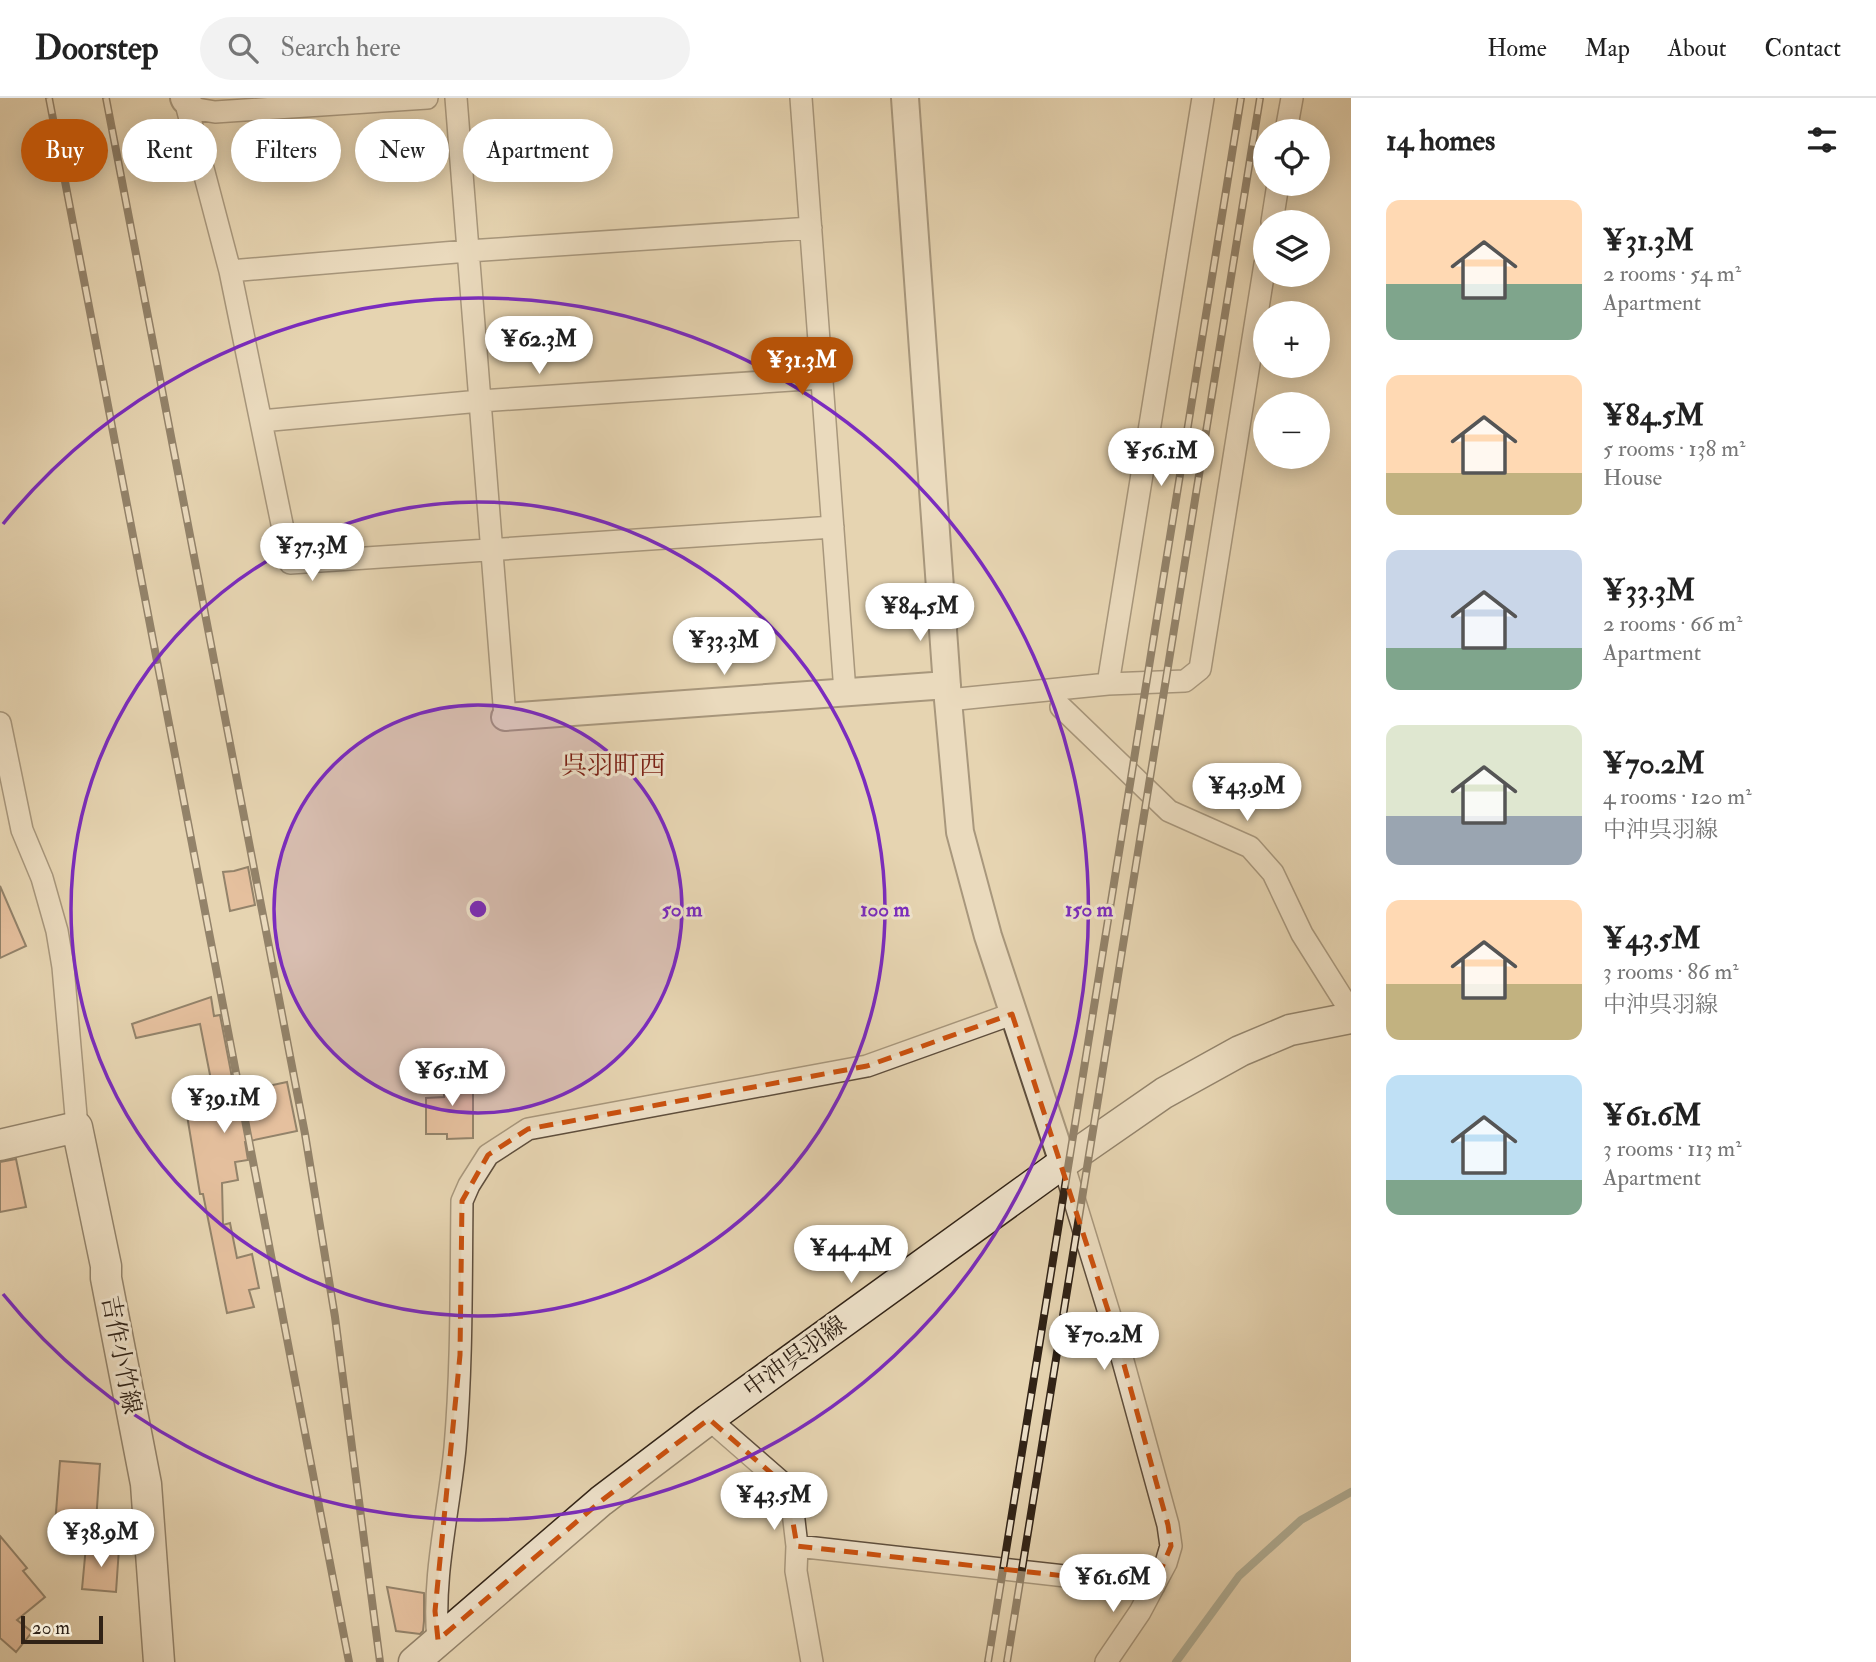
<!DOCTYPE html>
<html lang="en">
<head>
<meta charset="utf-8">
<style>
	:root { --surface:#fff; --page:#f2f2f2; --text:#222; --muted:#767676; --line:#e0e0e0; --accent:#b45309 }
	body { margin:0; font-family:"IM FELL Double Pica","Noto Serif JP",serif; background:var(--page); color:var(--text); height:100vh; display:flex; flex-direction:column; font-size:26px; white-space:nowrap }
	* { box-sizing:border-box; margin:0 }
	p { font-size:23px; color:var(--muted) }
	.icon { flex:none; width:38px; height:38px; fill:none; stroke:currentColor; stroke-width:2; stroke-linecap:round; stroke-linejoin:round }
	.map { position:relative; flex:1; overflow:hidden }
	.sheet { display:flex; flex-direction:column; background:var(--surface); width:525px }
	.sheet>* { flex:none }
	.hud { position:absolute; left:21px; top:21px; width:665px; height:63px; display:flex; gap:14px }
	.controls { position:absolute; left:1253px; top:21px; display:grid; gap:14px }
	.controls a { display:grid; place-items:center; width:77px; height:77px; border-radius:50%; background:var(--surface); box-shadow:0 4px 18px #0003; font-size:35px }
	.scale { position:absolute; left:21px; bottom:18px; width:82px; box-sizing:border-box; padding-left:7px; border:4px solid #302216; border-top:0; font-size:19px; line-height:24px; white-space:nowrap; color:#302216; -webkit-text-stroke:5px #efe3cc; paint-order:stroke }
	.price { position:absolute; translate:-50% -60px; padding:0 16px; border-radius:24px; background:#fff; color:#222; font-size:23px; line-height:46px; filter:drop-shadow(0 2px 4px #0008) }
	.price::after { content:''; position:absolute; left:50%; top:42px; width:21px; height:16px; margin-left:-10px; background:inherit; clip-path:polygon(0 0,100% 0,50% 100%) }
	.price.on { background:var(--accent); color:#fff }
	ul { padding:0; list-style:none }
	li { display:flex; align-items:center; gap:21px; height:175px; padding:0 35px }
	li span { display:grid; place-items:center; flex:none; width:196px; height:140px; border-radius:14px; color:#555 }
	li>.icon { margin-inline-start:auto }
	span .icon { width:84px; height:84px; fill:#fffc; stroke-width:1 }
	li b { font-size:30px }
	h2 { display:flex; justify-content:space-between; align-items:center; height:84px; padding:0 35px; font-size:30px }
	.tag { padding:0 24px; border-radius:32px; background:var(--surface); box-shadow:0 4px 18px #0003; font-size:24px; line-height:63px }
	.tag.on { background:var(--accent); color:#fff }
	header { display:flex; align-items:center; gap:42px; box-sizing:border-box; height:98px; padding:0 35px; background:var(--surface); border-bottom:2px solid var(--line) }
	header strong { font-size:33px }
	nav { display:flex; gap:38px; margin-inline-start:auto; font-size:24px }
	.search { width:490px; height:63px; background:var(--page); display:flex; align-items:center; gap:18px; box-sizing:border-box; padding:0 24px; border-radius:38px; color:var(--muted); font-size:26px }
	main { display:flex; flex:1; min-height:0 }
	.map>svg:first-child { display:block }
</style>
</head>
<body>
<header>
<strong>Doorstep</strong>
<div class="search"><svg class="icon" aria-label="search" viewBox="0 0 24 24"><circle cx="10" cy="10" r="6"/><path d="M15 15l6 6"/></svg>Search here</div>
<nav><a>Home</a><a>Map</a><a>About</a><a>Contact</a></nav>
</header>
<main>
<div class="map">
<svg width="1351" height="1564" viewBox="0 0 1351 1564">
	<rect width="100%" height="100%" fill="#e6d4b1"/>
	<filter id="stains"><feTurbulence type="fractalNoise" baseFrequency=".00286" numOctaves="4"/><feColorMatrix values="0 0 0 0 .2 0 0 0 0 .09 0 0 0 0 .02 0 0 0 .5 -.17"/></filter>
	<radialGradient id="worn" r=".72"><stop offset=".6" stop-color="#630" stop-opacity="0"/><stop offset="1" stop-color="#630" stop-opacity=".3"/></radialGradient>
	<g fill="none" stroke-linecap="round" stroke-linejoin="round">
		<path stroke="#6d7c70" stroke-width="8" d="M 1176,1564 L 1239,1478 L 1301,1422 L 1351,1394"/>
	</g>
	<path fill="#e4a888" stroke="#302216" stroke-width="2" d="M 248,769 L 255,807 L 230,813 L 223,774 L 234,773 Z
		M 0,788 L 26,848 L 0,860 Z
		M 211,899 L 214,918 L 220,917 L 235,995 L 287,984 L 297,1033 L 245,1044 L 248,1062 L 235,1064 L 238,1082 L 222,1085 L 223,1127 L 230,1125 L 237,1160 L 252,1156 L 259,1190 L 249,1192 L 254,1209 L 227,1215 L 203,1096 L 200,1096 L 182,987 L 211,982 L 200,926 L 136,940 L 132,926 Z
		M 468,971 L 469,994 L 473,994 L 473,1040 L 447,1041 L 447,1036 L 426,1036 L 426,1000 L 444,999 L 444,972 Z
		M 16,1061 L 26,1109 L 0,1114 L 0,1064 Z
		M 60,1363 L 100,1366 L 95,1438 L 58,1435 L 58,1427 L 55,1427 Z
		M 0,1438 L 27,1470 L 23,1473 L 45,1499 L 17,1522 L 32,1534 L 16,1554 L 0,1540 Z
		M 86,1448 L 119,1450 L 116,1494 L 82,1491 Z
		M 387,1489 L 424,1495 L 424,1523 L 423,1533 L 420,1536 L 396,1533 Z"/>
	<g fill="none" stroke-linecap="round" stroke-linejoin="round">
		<defs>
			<path id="minor" d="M 456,0 L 505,619
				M 801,0 L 845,594
				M 185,2 L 230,173 L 290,465 L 833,429
				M 185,2 L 197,11 L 215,14 L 427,0
				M 1286,33 L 1292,0
				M 1272,124 L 1278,86
				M 230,173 L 468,153 L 811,130
				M 261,323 L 480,303 L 822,280
				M 1108,586 L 1185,583 L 1200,571 L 1265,166
				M 948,602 L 1108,586 L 1203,0
				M 1061,609 L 1169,713 L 1250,749 L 1273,775 L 1302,836 L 1351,914
				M 0,625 L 22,732 L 42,780 L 57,833 L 63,869 L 77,1029
				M 1063,1065 L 1115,1234 L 1168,1427 L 1171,1448 L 1166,1465 L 1140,1514 L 1106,1564
				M 709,1321 L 787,1389 L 792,1405 L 797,1448 L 796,1473 L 812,1564
				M 797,1448 L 1154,1488
				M 438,1542 C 432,1479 449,1413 455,1350 C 462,1268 461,1185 462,1103 L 469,1087 L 488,1057 L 528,1031 L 867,968 L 1012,916"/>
			<path id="tertiary" d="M 184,0 L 185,2
				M 905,0 L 948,602 L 960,734 L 988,838 L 1063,1065
				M 505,619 L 947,587"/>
			<path id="secondary" d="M 0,1047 L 77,1029 L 106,1168 L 106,1180 L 146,1386 L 159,1564
				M 414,1564 L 601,1403 L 709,1321 L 1063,1065 L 1164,995 L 1240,953 L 1290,932 L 1351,920"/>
		</defs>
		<use href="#minor" stroke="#5e4e3d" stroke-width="24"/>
		<use href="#tertiary" stroke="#5e4e3d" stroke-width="30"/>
		<use href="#secondary" stroke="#302216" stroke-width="33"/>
		<use href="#minor" stroke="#efe3cc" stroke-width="21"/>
		<use href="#tertiary" stroke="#efe3cc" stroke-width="26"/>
		<use href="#secondary" stroke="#efe3cc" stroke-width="30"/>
		<defs>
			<path id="rail" d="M 49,0 L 349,1564
				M 106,0 L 305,1036 L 335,1219 L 380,1564
				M 988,1564 L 1241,0
				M 1007,1564 L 1260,0"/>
		</defs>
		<use href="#rail" stroke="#302216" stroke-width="8"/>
		<use href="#rail" stroke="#efe3cc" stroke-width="5" stroke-dasharray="16" stroke-linecap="butt"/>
	</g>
	<path d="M0 0H1351V1564H0ZM 1012,916 L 1115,1234 L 1168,1427 L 1171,1448 L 1154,1488 L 797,1448 L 787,1389 L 709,1321 L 601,1403 L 438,1542 L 435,1513 L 460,1257 L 462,1103 L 488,1057 L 528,1031 L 867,968 Z" fill="#e6d4b1" fill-opacity=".55" fill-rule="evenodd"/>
	<path fill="none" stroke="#cc510e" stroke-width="5" stroke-dasharray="14 9" stroke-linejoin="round" d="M 1012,916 L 1115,1234 L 1168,1427 L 1171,1448 L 1154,1488 L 797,1448 L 787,1389 L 709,1321 L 601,1403 L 438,1542 L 435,1513 L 460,1257 L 462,1103 L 488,1057 L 528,1031 L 867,968 Z"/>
	<circle cx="478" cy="811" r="204" fill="#7b2cbf" fill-opacity=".12"/>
	<g fill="none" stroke="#7b2cbf" stroke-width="3.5">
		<circle cx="478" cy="811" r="204"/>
		<circle cx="478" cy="811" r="407"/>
		<path d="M3 426A611 611 0 1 1 3 1196"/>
	</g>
	<g text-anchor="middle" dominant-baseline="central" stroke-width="6" stroke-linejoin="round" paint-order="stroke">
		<g font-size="24" fill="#302216" stroke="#efe3cc">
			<text transform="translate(121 1257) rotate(79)">吉作小竹線</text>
			<text transform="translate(795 1259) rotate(-36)">中沖呉羽線</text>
		</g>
		<g font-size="26" fill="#7a1f14" stroke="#efe3cc">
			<text x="613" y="668">呉羽町西</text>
		</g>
	</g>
	<circle cx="478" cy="811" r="10" fill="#7b2cbf" stroke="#efe3cc" stroke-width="3.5"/>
	<g font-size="21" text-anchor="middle" font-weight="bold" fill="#7b2cbf" stroke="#efe3cc" stroke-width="6" stroke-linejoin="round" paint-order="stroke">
		<text x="682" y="818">50 m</text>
		<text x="885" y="818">100 m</text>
		<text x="1089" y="818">150 m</text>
	</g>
	<rect width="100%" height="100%" filter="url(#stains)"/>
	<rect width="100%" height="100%" fill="url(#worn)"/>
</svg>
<div class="controls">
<a><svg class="icon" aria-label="locate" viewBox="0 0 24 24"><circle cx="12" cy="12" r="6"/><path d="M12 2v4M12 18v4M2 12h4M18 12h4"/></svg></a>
<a><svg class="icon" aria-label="layers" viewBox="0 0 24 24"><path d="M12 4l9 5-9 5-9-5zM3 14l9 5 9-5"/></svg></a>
<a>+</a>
<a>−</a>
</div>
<div class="scale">20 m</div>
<b class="price" style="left:539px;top:278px">¥62.3M</b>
<b class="price on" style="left:802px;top:299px">¥31.3M</b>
<b class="price" style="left:1161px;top:390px">¥56.1M</b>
<b class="price" style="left:312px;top:485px">¥37.3M</b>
<b class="price" style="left:920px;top:545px">¥84.5M</b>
<b class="price" style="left:724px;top:579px">¥33.3M</b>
<b class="price" style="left:1247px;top:725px">¥43.9M</b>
<b class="price" style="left:452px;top:1010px">¥65.1M</b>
<b class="price" style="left:224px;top:1037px">¥39.1M</b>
<b class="price" style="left:851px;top:1187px">¥44.4M</b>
<b class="price" style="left:1104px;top:1274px">¥70.2M</b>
<b class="price" style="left:774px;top:1434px">¥43.5M</b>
<b class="price" style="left:101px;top:1471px">¥38.9M</b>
<b class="price" style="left:1113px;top:1516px">¥61.6M</b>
<div class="hud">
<a class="tag on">Buy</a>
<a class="tag">Rent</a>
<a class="tag">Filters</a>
<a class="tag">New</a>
<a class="tag">Apartment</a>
</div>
</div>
<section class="sheet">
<h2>14 homes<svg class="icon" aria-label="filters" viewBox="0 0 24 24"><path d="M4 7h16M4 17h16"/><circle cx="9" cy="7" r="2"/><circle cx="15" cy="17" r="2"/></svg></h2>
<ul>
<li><span style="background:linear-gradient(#ffd9b3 60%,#7fa58c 0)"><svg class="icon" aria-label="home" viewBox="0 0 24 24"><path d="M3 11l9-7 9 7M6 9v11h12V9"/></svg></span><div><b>¥31.3M</b><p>2 rooms · 54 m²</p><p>Apartment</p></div></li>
<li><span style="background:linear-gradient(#ffd9b3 70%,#c2b280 0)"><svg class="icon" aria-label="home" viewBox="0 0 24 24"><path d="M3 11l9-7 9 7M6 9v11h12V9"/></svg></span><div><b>¥84.5M</b><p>5 rooms · 138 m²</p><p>House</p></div></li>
<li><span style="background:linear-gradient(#c9d6e8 70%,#7fa58c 0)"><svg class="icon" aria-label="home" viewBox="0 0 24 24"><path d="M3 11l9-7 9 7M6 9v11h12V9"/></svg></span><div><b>¥33.3M</b><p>2 rooms · 66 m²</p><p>Apartment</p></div></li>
<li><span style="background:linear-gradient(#dfe7d0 65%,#9aa5b1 0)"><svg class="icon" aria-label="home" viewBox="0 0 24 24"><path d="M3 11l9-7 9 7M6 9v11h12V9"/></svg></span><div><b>¥70.2M</b><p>4 rooms · 120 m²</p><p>中沖呉羽線</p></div></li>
<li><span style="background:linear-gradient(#ffd9b3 60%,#c2b280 0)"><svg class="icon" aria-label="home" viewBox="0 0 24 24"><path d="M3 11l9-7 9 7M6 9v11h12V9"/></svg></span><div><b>¥43.5M</b><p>3 rooms · 86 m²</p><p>中沖呉羽線</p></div></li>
<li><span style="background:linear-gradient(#bfe0f5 75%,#7fa58c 0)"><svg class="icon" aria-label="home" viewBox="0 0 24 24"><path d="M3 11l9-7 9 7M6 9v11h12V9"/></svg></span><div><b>¥61.6M</b><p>3 rooms · 113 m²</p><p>Apartment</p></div></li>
</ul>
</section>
</main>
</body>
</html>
